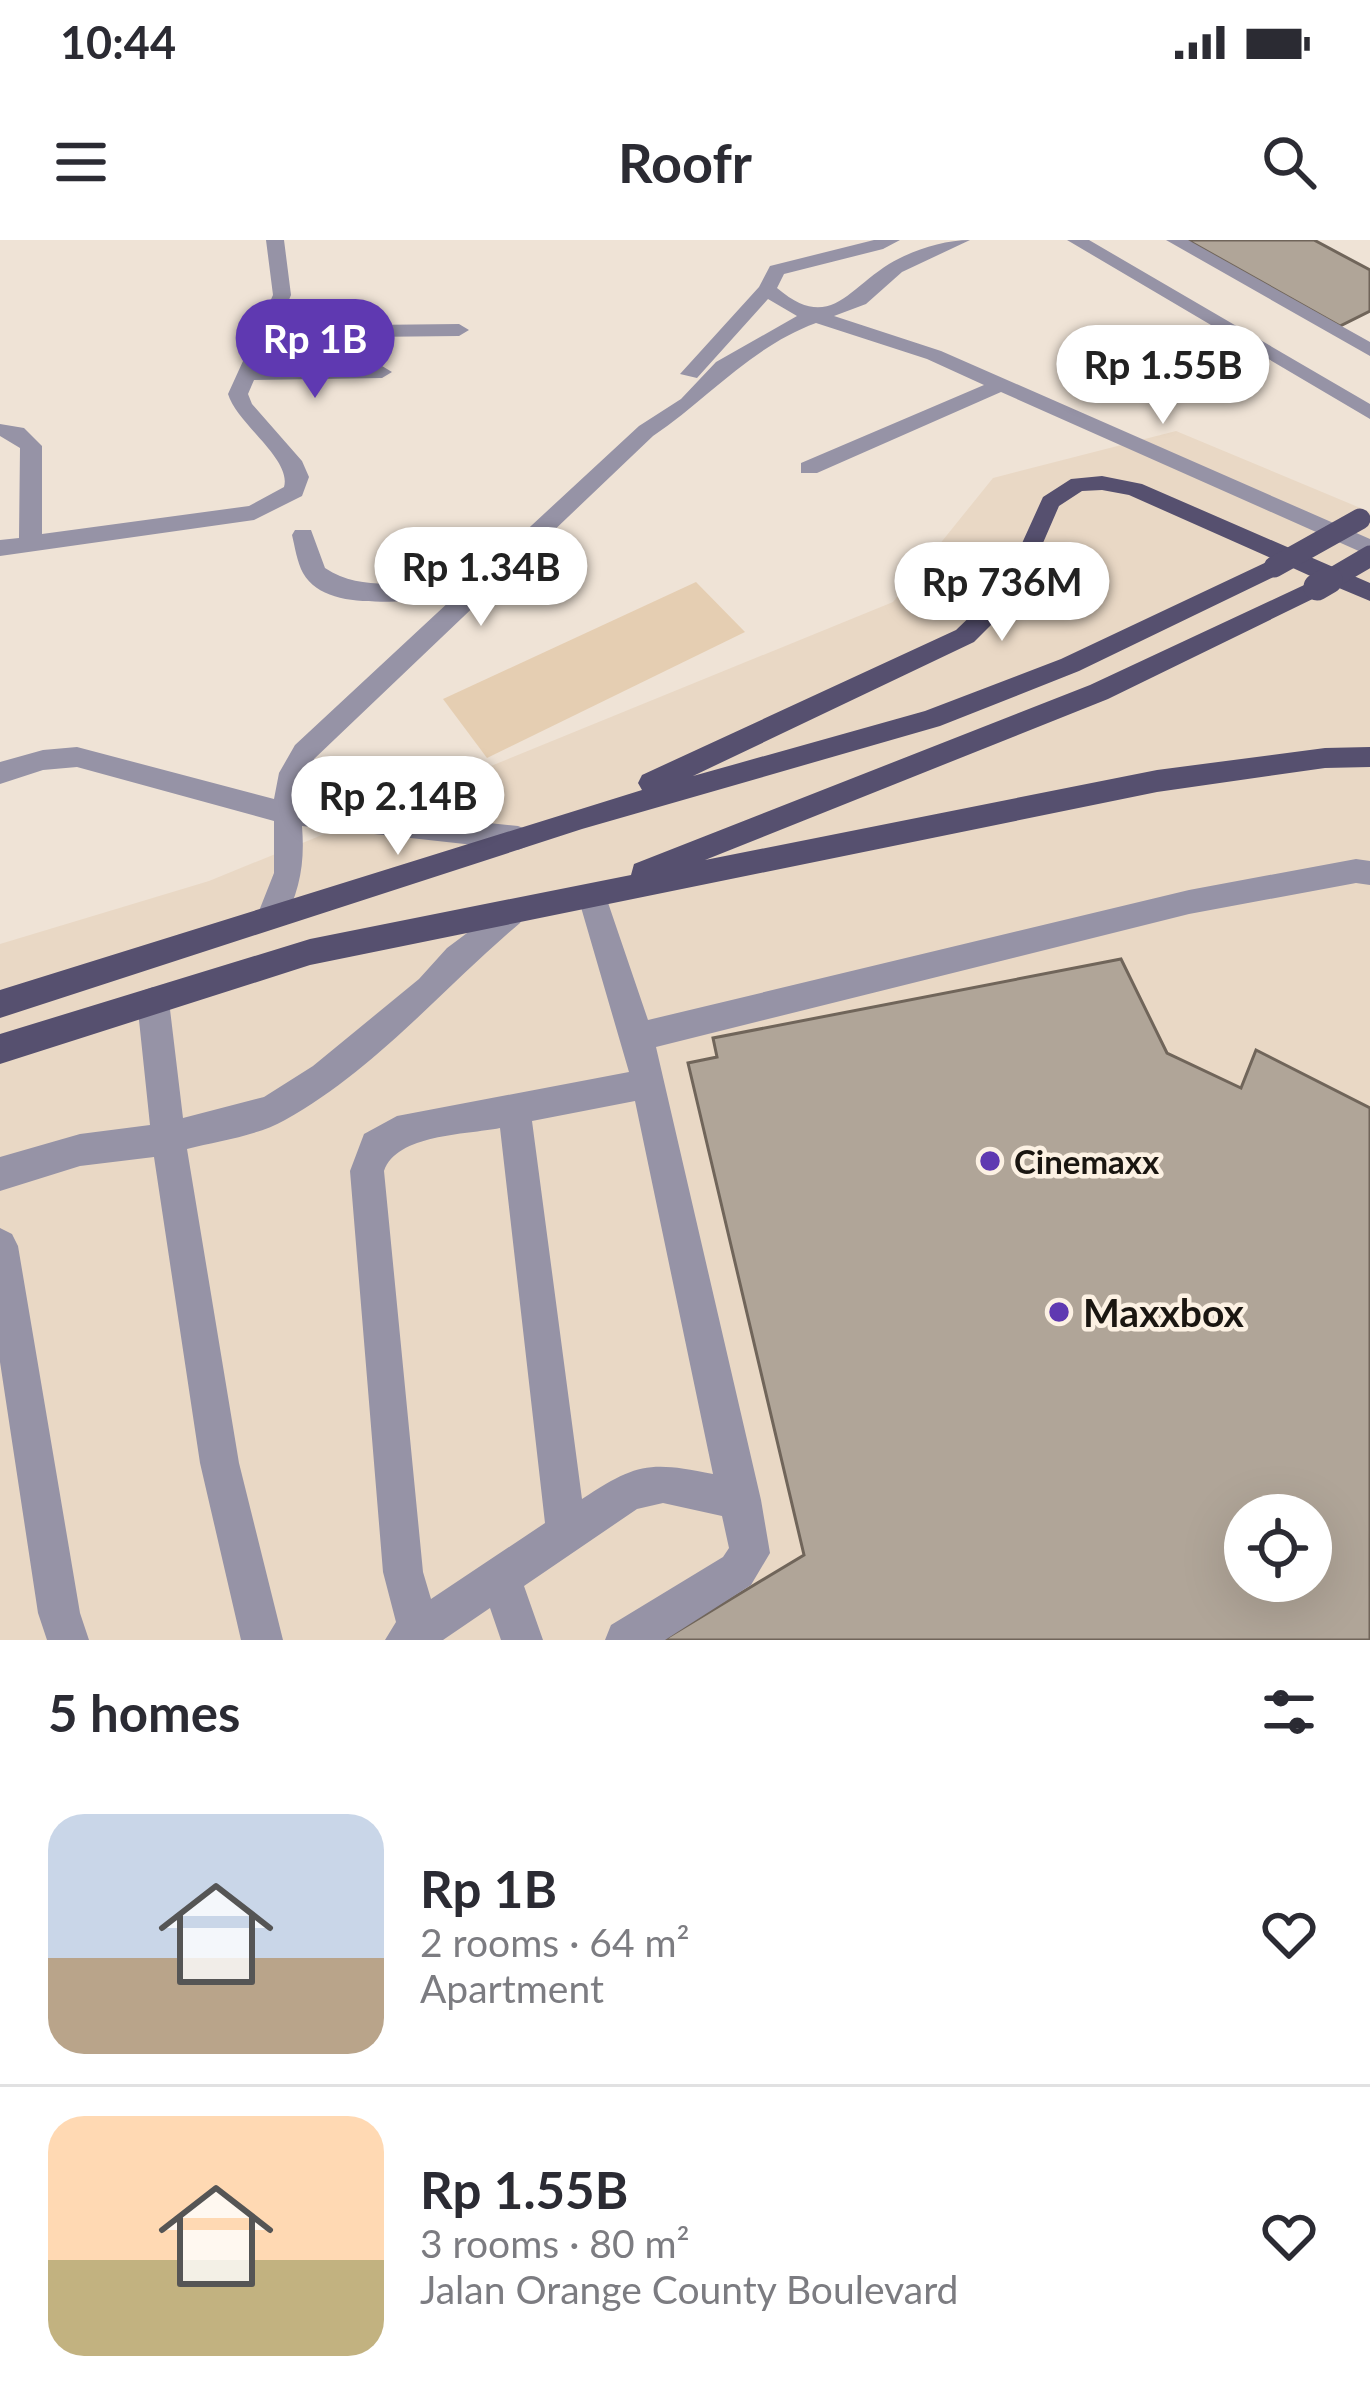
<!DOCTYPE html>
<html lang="en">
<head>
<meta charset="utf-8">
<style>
	:root { --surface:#fff; --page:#f7f7f7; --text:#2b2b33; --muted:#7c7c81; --line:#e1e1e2; --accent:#5f39b1 }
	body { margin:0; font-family:Lato,sans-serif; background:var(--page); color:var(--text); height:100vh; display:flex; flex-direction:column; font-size:45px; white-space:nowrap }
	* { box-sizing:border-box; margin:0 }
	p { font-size:39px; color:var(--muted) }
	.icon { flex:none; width:66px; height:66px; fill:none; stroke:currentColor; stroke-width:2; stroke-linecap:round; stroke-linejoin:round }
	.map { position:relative; height:1400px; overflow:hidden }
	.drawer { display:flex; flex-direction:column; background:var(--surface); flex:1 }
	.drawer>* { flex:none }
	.controls { position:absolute; left:1224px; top:1254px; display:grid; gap:24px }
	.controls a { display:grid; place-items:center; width:108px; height:108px; border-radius:50%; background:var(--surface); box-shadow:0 12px 48px #0002; font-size:60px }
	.price { position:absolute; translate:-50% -102px; padding:0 27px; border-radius:42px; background:#fff; color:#222; font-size:39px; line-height:78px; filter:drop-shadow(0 3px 6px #0008) }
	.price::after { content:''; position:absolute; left:50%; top:72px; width:36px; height:27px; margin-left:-18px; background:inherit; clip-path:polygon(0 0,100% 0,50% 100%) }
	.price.selected { background:var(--accent); color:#fff }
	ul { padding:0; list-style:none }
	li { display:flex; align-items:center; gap:36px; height:300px; padding:0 48px }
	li+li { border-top:3px solid var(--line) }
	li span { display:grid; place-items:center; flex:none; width:336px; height:240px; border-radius:36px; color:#555 }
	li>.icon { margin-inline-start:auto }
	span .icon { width:144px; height:144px; fill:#fffc; stroke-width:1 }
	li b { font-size:51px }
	h2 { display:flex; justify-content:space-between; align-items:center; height:144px; padding:0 48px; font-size:51px }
	.status { display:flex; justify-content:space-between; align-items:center; height:84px; padding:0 60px; background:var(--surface); direction:ltr }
	.status svg { height:33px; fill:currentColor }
	header { display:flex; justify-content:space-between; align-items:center; height:156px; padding:0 48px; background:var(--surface); font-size:54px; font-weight:700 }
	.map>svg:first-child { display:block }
</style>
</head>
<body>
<div class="status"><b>10:44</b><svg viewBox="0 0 49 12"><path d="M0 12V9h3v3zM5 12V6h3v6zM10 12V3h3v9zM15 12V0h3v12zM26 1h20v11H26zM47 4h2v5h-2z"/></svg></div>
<header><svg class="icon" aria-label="menu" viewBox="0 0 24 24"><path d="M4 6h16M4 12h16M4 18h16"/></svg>Roofr<svg class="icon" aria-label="search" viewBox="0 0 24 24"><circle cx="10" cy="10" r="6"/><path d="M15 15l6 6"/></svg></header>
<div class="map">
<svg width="1370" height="1400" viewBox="0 0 1370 1400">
	<rect width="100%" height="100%" fill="#efe3d6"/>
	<path fill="#e9d8c5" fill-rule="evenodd" d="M 1176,191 L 1370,272 L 1370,1400 L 0,1400 L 0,704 L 209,641 L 893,362 L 993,238 ZM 1245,1275 L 1311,1275 L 1311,1341 L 1245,1341 Z"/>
	<path fill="#e5ceb2" d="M 696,342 L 745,392 L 487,518 L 443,459 Z"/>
	<path fill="#b0a598" stroke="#70655a" stroke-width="3" fill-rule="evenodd" d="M 1187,0 L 1314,0 L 1370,30 L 1370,71 L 1340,86 Z
		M 1121,719 L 1167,813 L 1241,848 L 1256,810 L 1370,868 L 1370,1400 L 663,1400 L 804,1315 L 688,823 L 717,817 L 713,798 ZM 1245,1275 L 1311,1275 L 1311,1341 L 1245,1341 Z"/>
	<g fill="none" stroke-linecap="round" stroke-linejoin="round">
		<path fill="#9693a6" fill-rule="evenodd" d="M 266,0 L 284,0 L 291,55 L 278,86 L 459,84 L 469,90 L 459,96 L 273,98 L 260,128 L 382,126 L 392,132 L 382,138 L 254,140 L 248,154 L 252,164 L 302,221 L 309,237 L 302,256 L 254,280 L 0,316 L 0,300 L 19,298 L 20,208 L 0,196 L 0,184 L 24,188 L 42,206 L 42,294 L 249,266 L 284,247 C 292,219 237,184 228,154 L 273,55 Z
			M 874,0 L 900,0 L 883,9 L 784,34 L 777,48 C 829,92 846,51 889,24 C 913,10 943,0 970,0 L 902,32 L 866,64 L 834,76 L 941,111 L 1370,299 L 1370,316 L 1001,152 L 817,233 L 801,233 L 801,223 L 984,145 L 927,119 L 816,83 C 751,107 709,158 653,196 L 314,519 L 301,563 L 518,586 L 528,590 L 532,598 L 528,606 L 518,610 L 302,586 C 305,624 300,651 282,685 L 272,689 L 262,685 L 257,676 L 274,633 L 274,581 L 77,527 L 43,530 L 0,544 L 0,522 L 43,510 L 77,507 L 274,559 L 279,533 L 295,505 L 451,360 C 411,357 327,376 303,333 C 297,322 295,307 292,295 L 295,290 L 311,290 L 325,328 C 369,357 416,334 465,347 L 639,186 L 681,159 L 716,122 L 797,76 L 768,59 L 697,138 L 680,134 L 759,47 L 770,26 Z
			M 1067,0 L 1089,0 L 1370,164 L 1370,179 Z
			M 1166,0 L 1188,0 L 1370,102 L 1370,116 Z
			M 1356,619 L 1370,621 L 1370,645 L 1356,643 L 1189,674 L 656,807 L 761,1260 L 770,1313 L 751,1345 L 665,1400 L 605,1400 L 611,1385 L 723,1317 L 729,1308 L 722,1276 L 663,1263 L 637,1269 L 524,1346 L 543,1400 L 501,1400 L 490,1368 L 443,1400 L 385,1400 L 396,1382 L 383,1332 L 350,931 L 364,894 L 397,876 L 629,832 L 578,657 L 583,648 L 593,645 L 603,648 L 648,780 L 1189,650 ZM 635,861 L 713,1234 C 650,1221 636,1223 582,1259 L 532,881 ZM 500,888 L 545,1283 L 431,1359 L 423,1332 L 384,931 C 397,894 465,895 500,888 Z
			M 510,661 L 520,665 L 525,674 L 520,683 C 443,748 375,830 285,880 C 257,896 218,901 187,909 L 239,1223 L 283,1400 L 241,1400 L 200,1223 L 154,917 L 80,926 L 0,951 L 0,917 L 80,894 L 150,885 L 137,761 L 142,751 L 153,747 L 164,751 L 169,761 L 183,878 L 264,857 L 313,826 L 419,739 L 447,708 Z
			M 0,988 L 12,994 L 18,1006 L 80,1373 L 89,1400 L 47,1400 L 38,1373 L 0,1122 Z"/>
		<path fill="#56506f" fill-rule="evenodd" d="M 1102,236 L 1142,244 L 1370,343 L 1370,361 L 1327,343 L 1325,353 L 1108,459 L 705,620 L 1157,530 L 1325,508 L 1370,507 L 1370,527 L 1325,528 L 1157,552 L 310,725 L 0,824 L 0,794 L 310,699 L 631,635 L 634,624 L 1090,445 L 1317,339 L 1284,324 L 1282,333 L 1079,431 L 940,486 L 582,589 L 0,778 L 0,750 L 642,550 L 638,543 L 642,535 L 956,390 L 1003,345 L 1043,257 L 1071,239 ZM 1102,250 L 1129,255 L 1273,319 L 1061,419 L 925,471 L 693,536 L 974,402 L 1020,356 L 1059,266 L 1082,251 Z"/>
		<path stroke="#56506f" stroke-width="21" d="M 1274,327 L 1360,279
			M 1324,343 L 1370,316"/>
		<path stroke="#56506f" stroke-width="27" d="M 1317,347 L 1329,340"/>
	</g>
	<g fill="#5f39b1" stroke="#fcf1e3" stroke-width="4.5">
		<circle cx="990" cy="921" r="12"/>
		<circle cx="1059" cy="1072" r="12"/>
	</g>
	<g text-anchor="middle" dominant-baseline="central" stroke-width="9" stroke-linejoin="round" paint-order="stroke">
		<g font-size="33" font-weight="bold" fill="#1a1611" stroke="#fcf1e3" text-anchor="start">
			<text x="1014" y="921">Cinemaxx</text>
		</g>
		<g font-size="39" font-weight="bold" fill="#1a1611" stroke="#fcf1e3" text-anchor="start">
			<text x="1083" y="1072">Maxxbox</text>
		</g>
	</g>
</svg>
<div class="controls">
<a><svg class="icon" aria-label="locate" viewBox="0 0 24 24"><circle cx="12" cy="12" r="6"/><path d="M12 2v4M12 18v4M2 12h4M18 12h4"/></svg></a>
</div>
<b class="price selected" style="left:315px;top:161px">Rp 1B</b>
<b class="price" style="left:1163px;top:187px">Rp 1.55B</b>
<b class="price" style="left:481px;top:389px">Rp 1.34B</b>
<b class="price" style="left:1002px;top:404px">Rp 736M</b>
<b class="price" style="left:398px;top:618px">Rp 2.14B</b>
</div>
<section class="drawer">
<h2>5 homes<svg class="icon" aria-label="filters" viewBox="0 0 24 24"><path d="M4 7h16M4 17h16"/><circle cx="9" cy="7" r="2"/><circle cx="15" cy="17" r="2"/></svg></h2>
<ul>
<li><span style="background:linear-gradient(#c9d6e8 60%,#b9a48a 0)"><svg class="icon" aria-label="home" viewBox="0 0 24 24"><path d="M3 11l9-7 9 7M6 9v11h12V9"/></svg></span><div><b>Rp 1B</b><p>2 rooms · 64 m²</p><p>Apartment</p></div><svg class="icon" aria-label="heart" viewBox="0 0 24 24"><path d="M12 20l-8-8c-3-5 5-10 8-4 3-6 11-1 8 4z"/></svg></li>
<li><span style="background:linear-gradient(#ffd9b3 60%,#c2b280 0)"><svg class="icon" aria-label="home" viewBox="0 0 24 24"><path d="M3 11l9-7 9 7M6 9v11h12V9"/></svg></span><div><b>Rp 1.55B</b><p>3 rooms · 80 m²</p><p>Jalan Orange County Boulevard</p></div><svg class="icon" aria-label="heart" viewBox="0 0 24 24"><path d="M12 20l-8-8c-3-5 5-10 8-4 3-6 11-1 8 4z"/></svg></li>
</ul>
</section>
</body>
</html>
